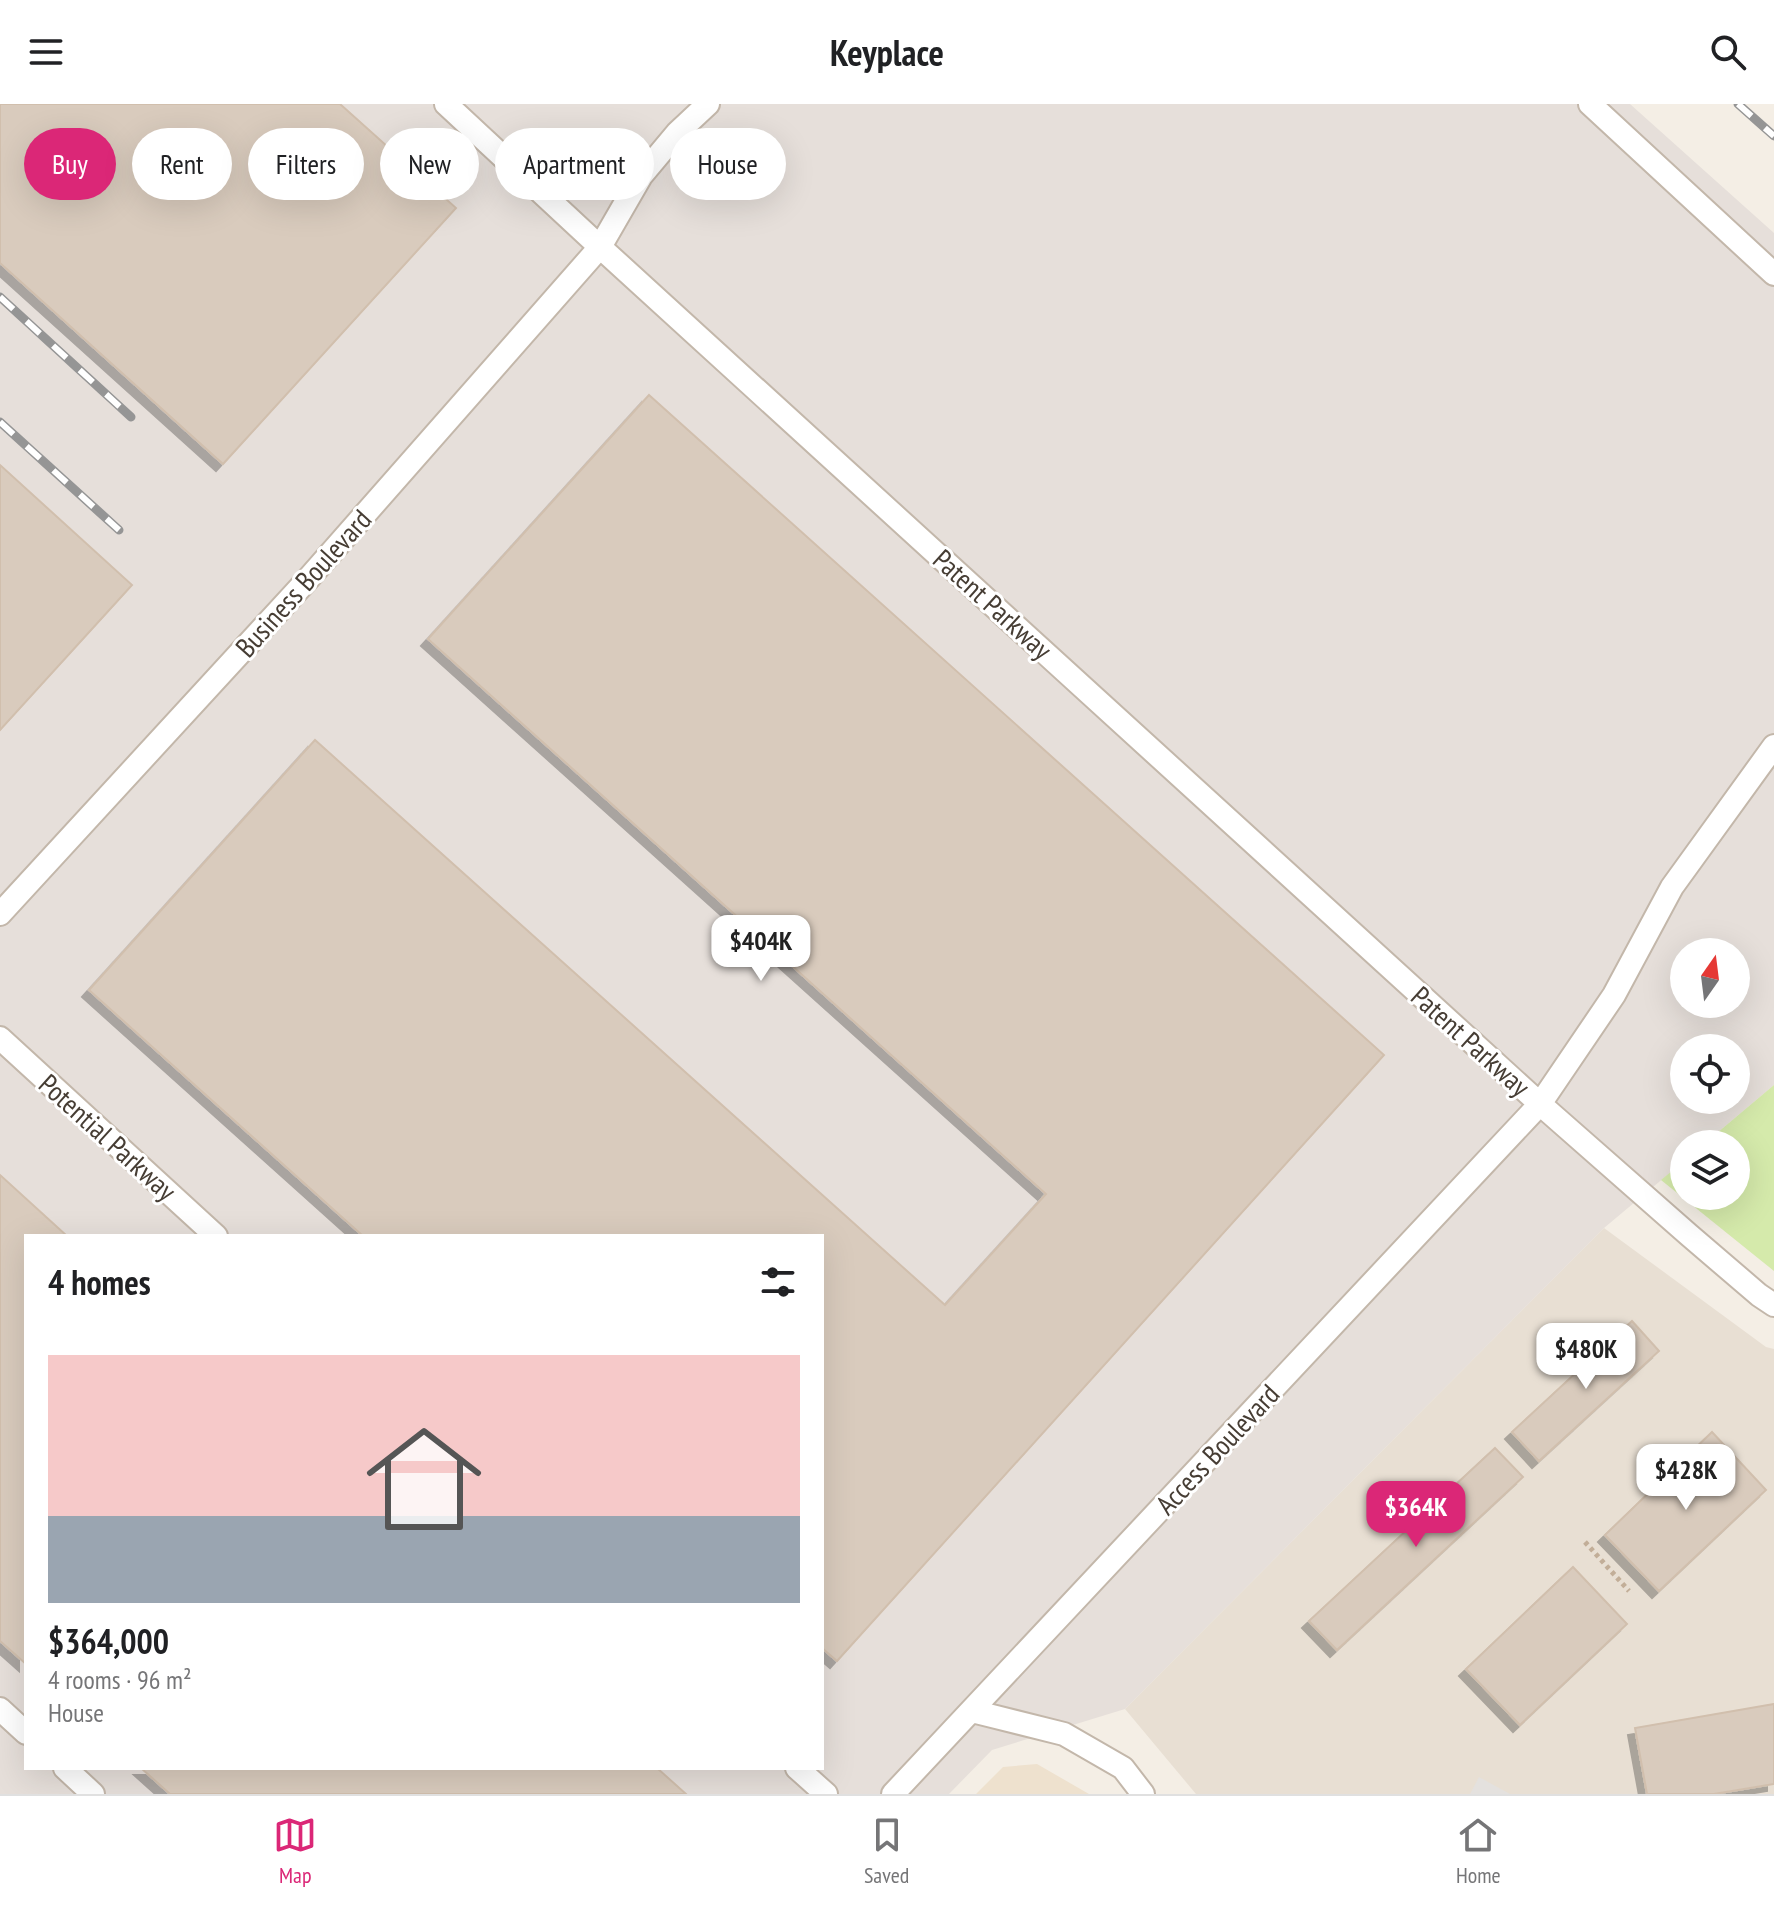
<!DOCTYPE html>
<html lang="en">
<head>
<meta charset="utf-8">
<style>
	:root { --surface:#fff; --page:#f2f2f2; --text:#202124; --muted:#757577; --line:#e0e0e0; --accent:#db2777 }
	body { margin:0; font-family:"PT Sans Narrow",sans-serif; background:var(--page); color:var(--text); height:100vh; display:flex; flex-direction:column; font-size:30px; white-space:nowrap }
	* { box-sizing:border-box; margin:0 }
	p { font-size:26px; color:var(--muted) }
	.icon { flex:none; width:44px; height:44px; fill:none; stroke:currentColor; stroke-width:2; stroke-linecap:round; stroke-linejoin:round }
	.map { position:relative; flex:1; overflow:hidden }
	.sheet { position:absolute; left:24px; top:1130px; width:800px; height:536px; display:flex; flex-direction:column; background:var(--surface); border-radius:0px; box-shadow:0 8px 32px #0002 }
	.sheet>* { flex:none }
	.top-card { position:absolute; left:24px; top:24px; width:800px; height:72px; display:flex; gap:16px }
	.needle { width:52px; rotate:14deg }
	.fabs { position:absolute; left:1670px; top:834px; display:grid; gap:16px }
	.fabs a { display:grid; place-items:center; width:80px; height:80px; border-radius:50%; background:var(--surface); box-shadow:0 8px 32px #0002; font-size:40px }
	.price { position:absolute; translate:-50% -68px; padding:0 18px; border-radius:16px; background:#fff; color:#222; font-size:26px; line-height:52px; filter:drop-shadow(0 2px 4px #0008) }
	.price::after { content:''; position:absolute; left:50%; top:48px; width:24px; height:18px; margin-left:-12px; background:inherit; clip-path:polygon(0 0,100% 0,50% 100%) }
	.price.on { background:var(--accent); color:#fff }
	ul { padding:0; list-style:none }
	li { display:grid; align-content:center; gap:16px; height:424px; padding:0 24px }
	li span { display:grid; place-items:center; height:248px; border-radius:0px; color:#555 }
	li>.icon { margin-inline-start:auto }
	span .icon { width:144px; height:144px; fill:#fffc; stroke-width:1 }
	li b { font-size:34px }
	h2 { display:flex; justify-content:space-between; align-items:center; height:96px; padding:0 24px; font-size:34px }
	.chip { padding:0 28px; border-radius:36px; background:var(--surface); box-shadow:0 8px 32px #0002; font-size:28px; line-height:72px }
	.chip.on { background:var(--accent); color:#fff }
	header { display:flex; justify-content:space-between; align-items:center; height:104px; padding:0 24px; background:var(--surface); font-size:36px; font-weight:800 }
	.tabs { display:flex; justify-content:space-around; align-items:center; height:112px; border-top:2px solid var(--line); background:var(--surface); font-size:22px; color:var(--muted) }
	.tabs a { display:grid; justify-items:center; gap:4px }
	.tabs .on { color:var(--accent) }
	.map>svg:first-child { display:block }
</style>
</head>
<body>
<header><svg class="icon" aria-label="menu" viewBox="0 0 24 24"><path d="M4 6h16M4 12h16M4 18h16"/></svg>Keyplace<svg class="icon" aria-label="search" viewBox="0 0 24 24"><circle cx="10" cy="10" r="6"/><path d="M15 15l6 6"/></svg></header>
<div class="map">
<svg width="1774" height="1690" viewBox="0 0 1774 1690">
	<defs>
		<filter id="shadow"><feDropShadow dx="-7" dy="7" stdDeviation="0" flood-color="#0004"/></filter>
	</defs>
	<rect width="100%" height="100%" fill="#f4eee5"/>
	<path fill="#e8dfd3" d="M 1604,1124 L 1766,1243 L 1774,1245 L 1774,1690 L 1196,1690 L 1125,1605 Z"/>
	<path fill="#e6dfda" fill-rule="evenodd" d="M 0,0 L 1630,0 L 1774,129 L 1774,981 L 1704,1040 L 1684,1040 L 1684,1057 L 1604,1124 L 1125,1605 L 992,1646 L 949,1690 L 0,1690 ZM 1684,848 L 1736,848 L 1736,900 L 1684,900 ZM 1684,944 L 1736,944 L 1736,996 L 1684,996 ZM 26,1132 L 822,1132 L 822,1664 L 26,1664 Z"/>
	<path fill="#eee1ce" d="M 1037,1660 L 1089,1690 L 976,1690 L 1003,1663 Z"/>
	<path fill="#d5eaab" d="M 1774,981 L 1774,1167 L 1661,1076 L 1684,1057 L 1684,1092 L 1736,1092 L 1736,1040 L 1704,1040 Z"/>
	<path fill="#e4e1de" d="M 1479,1673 L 1510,1690 L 1470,1690 Z"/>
	<path fill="#d9cbbd" stroke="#d1bfad" stroke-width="2" filter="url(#shadow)" d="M 0,0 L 340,0 L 456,104 L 223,360 L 0,159 Z
		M 649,291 L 1384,951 L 837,1557 L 822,1544 L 822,1132 L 363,1132 L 89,886 L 315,636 L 945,1201 L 1046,1090 L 428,535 Z
		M 0,361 L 132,481 L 0,626 Z
		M 0,1071 L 67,1132 L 26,1132 L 26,1560 L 0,1537 Z
		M 1632,1217 L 1659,1247 L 1539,1357 L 1512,1328 Z
		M 1712,1328 L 1766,1386 L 1659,1487 L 1605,1431 Z
		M 1495,1344 L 1523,1373 L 1337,1546 L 1309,1517 Z
		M 1573,1463 L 1627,1520 L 1520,1621 L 1466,1565 Z
		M 1774,1600 L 1774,1680 L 1714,1690 L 1647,1690 L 1635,1624 Z
		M 141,1664 L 657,1664 L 686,1690 L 170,1690 Z"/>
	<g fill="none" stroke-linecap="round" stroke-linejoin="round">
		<defs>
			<path id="service" d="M 446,0 L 600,143 L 1540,1000 L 1689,1131 L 1759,1191 L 1774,1201
				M 1590,0 L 1774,170
				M 0,810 L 308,475 L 600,143 L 641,72 L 677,29 L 708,0
				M 0,934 L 216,1132
				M 0,1605 L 26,1629
				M 972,1607 L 1064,1630 L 1123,1664 L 1143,1690
				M 65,1664 L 93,1690
				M 797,1664 L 826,1690
				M 893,1690 L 1540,1000 L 1614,891 L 1672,783 L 1774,642"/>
		</defs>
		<use href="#service" stroke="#c3b7aa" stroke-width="26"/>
		<path stroke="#c2ae98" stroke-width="5" stroke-dasharray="4 4" stroke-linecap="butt" d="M 1585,1438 L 1629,1487"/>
		<use href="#service" stroke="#fff" stroke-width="22"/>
		<defs>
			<path id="rail" d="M 1738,0 L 1774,32
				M 0,193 L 131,313
				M 0,318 L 119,426"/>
		</defs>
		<use href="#rail" stroke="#959595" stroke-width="9"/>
		<use href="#rail" stroke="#fff" stroke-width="6" stroke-dasharray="18" stroke-linecap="butt"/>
	</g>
	<g text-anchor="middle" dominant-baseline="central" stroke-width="6" stroke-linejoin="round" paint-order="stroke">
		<g font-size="28" fill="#463d34" stroke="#fff">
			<text transform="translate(303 479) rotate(-48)">Business Boulevard</text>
			<text transform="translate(993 500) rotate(42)">Patent Parkway</text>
			<text transform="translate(1471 937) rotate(42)">Patent Parkway</text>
			<text transform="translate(108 1033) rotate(42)">Potential Parkway</text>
			<text transform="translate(1217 1345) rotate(-47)">Access Boulevard</text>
		</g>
	</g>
</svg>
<div class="fabs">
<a><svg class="needle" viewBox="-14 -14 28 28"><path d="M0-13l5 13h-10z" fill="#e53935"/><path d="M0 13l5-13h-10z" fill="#757577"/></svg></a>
<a><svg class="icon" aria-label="locate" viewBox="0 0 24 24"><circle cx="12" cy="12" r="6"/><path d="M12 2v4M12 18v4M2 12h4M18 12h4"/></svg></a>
<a><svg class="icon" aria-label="layers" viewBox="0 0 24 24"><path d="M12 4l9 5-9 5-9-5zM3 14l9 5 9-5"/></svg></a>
</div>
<b class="price" style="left:761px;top:879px">$404K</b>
<b class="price" style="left:1586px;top:1287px">$480K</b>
<b class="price" style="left:1686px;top:1408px">$428K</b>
<b class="price on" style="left:1416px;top:1445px">$364K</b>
<div class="top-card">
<a class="chip on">Buy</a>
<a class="chip">Rent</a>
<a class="chip">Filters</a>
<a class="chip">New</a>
<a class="chip">Apartment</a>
<a class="chip">House</a>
</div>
<section class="sheet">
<h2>4 homes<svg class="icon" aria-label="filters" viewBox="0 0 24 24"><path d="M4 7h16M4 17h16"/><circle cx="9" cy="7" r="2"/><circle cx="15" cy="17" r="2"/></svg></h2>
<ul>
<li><span style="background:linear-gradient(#f6c9c9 65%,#9aa5b1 0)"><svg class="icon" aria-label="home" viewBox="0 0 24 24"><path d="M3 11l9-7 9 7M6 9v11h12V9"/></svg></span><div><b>$364,000</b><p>4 rooms · 96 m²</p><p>House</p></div></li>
</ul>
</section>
</div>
<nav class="tabs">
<a class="on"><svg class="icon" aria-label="map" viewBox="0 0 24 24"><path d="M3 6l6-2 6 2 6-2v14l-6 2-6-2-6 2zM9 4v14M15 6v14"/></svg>Map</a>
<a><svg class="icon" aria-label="saved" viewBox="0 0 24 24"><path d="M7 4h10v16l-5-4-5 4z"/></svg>Saved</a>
<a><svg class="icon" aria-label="home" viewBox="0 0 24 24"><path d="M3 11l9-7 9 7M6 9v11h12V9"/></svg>Home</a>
</nav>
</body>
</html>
